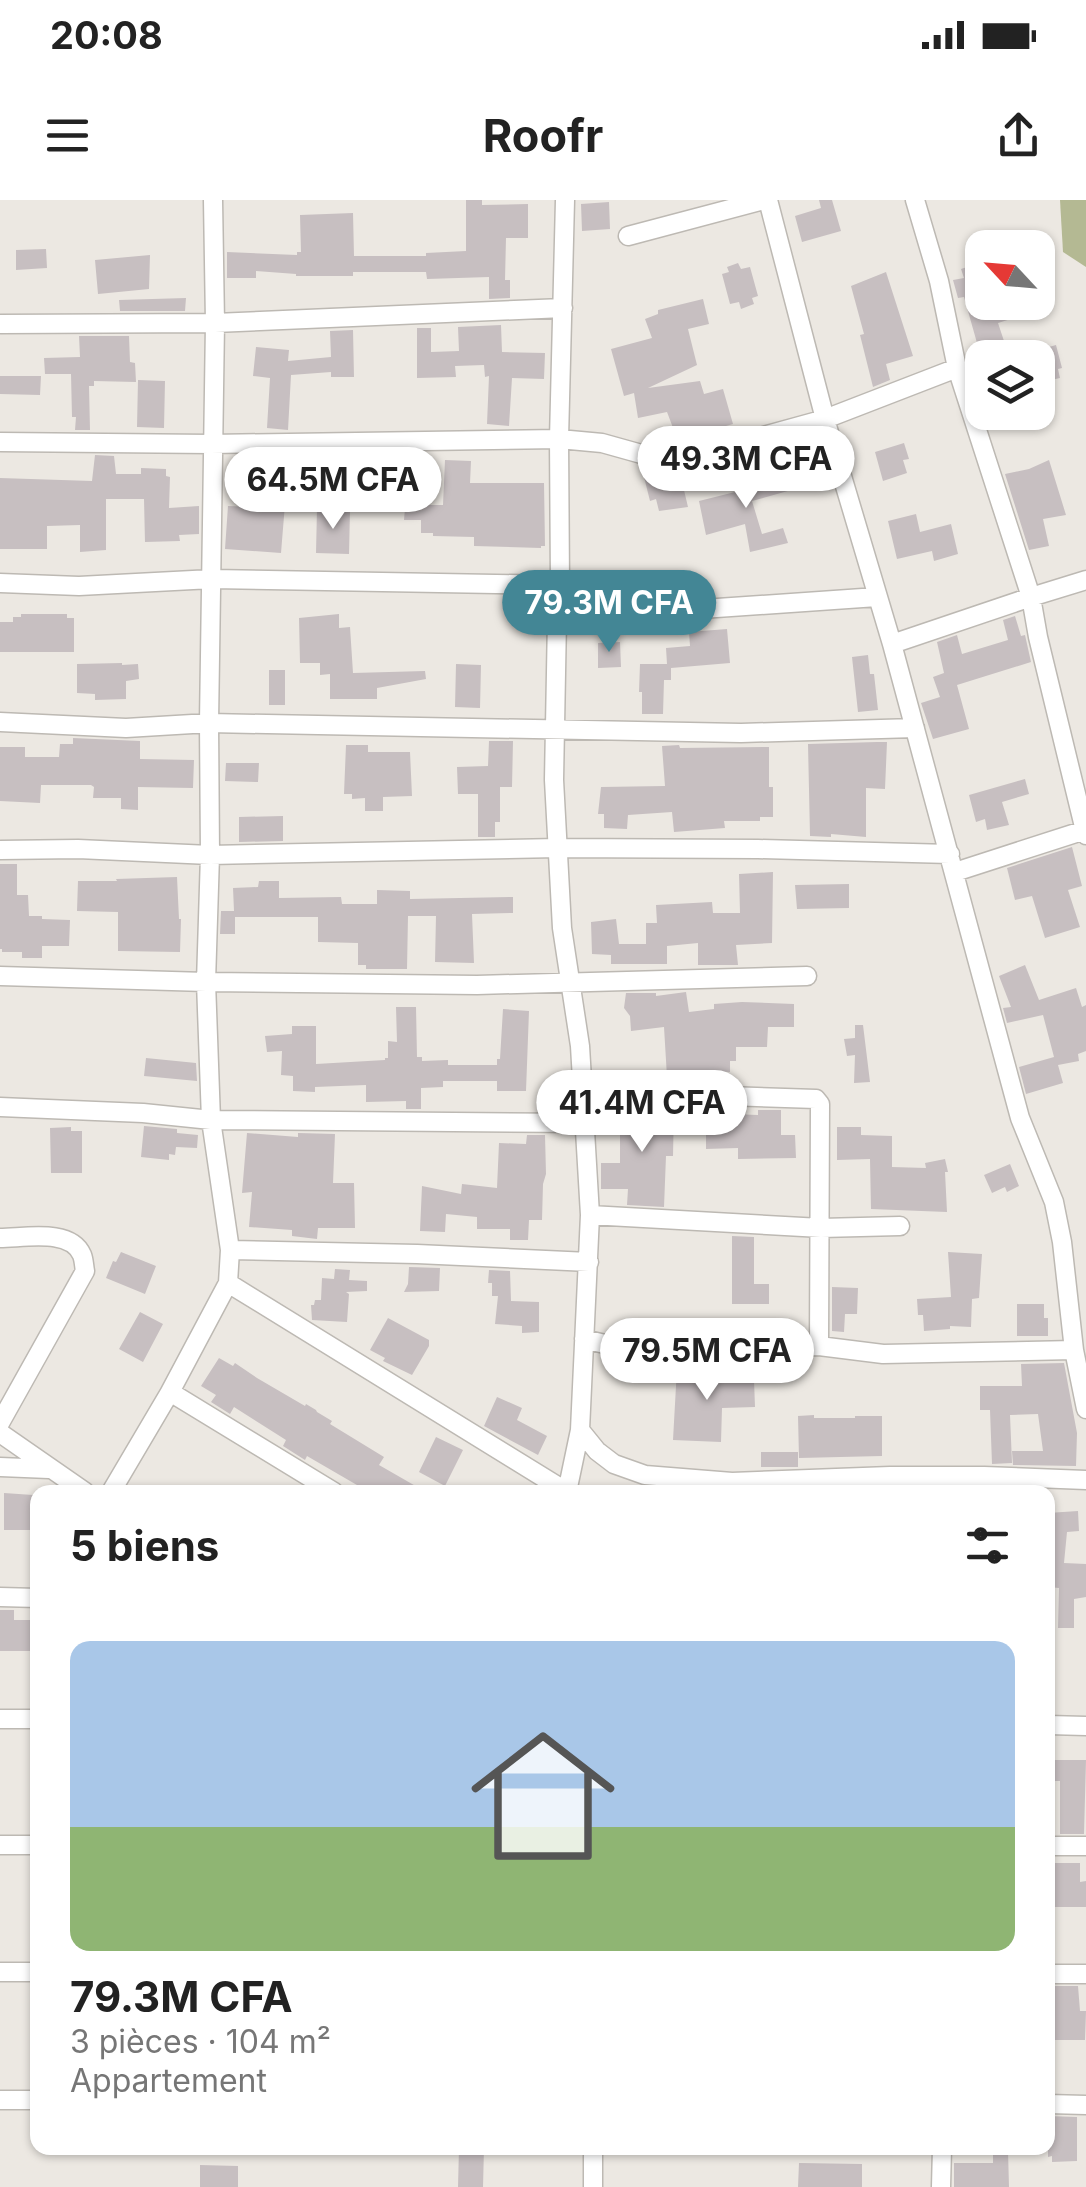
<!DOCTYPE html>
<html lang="fr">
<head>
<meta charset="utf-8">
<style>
	:root { --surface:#fff; --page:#f2f2f2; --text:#222; --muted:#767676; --line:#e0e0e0; --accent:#438695 }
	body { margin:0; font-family:Inter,sans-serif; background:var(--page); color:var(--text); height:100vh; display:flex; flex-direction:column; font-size:38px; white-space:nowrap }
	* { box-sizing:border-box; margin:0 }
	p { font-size:32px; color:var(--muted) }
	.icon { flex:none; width:55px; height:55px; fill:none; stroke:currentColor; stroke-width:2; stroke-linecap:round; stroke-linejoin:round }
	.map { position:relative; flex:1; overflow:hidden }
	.details { position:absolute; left:30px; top:1285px; width:1025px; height:670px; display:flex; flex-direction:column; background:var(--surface); border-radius:20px; box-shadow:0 2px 8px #0004 }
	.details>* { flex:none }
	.needle { width:65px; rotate:296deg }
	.buttons { position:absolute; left:965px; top:30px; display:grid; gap:20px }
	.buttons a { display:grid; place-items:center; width:90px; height:90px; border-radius:20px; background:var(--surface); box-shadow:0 2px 8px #0004; font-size:50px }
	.price { position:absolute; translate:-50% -85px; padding:0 22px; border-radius:35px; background:#fff; color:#222; font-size:32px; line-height:65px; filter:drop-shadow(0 2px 5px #0008) }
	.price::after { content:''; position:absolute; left:50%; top:60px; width:30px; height:22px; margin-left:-15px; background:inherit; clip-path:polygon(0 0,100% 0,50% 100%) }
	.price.current { background:var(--accent); color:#fff }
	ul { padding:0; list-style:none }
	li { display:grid; align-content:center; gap:20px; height:530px; padding:0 40px }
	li+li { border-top:2px solid var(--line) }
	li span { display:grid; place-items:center; height:310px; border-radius:20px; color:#555 }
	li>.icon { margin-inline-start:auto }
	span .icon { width:180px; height:180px; fill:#fffc; stroke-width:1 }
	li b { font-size:42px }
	h2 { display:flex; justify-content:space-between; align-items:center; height:120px; padding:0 40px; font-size:42px }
	.status { display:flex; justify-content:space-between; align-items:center; height:70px; padding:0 50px; background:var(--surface); direction:ltr }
	.status svg { height:28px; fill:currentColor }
	header { display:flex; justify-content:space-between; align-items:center; height:130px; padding:0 40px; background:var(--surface); font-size:45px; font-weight:700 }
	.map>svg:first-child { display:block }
</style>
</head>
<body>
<div class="status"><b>20:08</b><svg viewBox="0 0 49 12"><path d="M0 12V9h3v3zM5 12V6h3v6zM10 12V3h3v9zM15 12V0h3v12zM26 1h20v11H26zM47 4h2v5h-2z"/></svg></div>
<header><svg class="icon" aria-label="menu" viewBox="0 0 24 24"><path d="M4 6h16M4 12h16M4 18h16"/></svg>Roofr<svg class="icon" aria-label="share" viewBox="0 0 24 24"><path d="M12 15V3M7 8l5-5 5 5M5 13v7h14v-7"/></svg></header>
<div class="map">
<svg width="1086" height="1987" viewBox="0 0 1086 1987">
	<rect width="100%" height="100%" fill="#ece8e2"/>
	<path fill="#b4b993" d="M 1060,0 L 1086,0 L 1086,67 L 1063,52 Z"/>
	<path fill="#c7bfc1" d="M 466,0 L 482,0 L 482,5 L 528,4 L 528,38 L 506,38 L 505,80 L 510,80 L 510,98 L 489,99 L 489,77 L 427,79 L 426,72 L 353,72 L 353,76 L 296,76 L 296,74 L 256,71 L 256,78 L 227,78 L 227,52 L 297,55 L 297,52 L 301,52 L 300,15 L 353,13 L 354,56 L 426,56 L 426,53 L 466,51 Z
		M 819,0 L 832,0 L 841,31 L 802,42 L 795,16 L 821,8 Z
		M 609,2 L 610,29 L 582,31 L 581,4 Z
		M 46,49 L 47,68 L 16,70 L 16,50 Z
		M 150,55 L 149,89 L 98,94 L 95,60 Z
		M 982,62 L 982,102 L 1010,102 L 1014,118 L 998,123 L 1004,141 L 979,150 L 964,97 L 958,98 L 953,80 L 964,78 L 961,69 Z
		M 738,63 L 741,69 L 750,67 L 758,96 L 752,98 L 754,104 L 741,109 L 739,102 L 730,104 L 722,74 L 729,72 L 727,67 Z
		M 886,72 L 913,156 L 886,164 L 890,180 L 873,187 L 860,135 L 864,134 L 851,86 Z
		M 186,98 L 185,111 L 120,111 L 119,100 Z
		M 703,99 L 709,124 L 688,129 L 697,165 L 648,188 L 700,181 L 704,194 L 723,189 L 733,224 L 691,236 L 692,239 L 678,241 L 667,212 L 638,218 L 634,193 L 624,196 L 611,149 L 652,138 L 645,119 L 658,114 L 658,110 Z
		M 501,125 L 502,152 L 545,153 L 544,179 L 512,178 L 509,226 L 487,224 L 489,176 L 485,177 L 484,165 L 455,166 L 456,177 L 417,178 L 417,128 L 431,128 L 431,152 L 459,151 L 458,127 Z
		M 353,130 L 354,177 L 331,177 L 331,172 L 291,175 L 288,230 L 267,228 L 270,178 L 253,176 L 256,147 L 289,150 L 288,161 L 331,157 L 330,131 Z
		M 79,136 L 129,136 L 130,162 L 135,163 L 136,182 L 94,181 L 94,186 L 89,186 L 90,230 L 75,230 L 76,217 L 72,217 L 71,174 L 45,174 L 44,158 L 80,157 Z
		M 1056,145 L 1062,168 L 1058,169 L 1060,178 L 1038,183 L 1038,150 Z
		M 0,176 L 41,176 L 40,195 L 0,194 Z
		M 138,180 L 165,181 L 164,228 L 137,227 Z
		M 904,243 L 909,259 L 903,260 L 907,273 L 883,281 L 875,252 Z
		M 95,255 L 114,256 L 116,274 L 141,274 L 141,268 L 166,269 L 166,276 L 170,277 L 169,308 L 199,306 L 199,334 L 179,335 L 180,341 L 145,342 L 144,299 L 106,299 L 106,350 L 80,352 L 80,325 L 47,326 L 47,349 L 0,349 L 0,278 L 92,281 Z
		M 445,260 L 471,261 L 470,283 L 544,283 L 545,346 L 541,346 L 541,348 L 474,346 L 474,337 L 433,336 L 433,333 L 421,333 L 421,320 L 404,320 L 405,308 L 392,307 L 394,290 L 417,291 L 416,305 L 443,305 Z
		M 1049,260 L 1066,315 L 1043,319 L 1049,346 L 1029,350 L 1005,274 L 1029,269 Z
		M 679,269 L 688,307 L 659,311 L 656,299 L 650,301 L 644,277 Z
		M 261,270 L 305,270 L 305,303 L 285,304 L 281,353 L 225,349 L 228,306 L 254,307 L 254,304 L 261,304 Z
		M 788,272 L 790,280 L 793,280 L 795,289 L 752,301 L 762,334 L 783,328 L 788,343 L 750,352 L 745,324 L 706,335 L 699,301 L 735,292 L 735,289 L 757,286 L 756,280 Z
		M 317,309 L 350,310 L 349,354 L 316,353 Z
		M 916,314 L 920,332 L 951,324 L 958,354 L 934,361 L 932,351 L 897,359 L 888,321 Z
		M 21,414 L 67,414 L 67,418 L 74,418 L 74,452 L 0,452 L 0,422 L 13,422 L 13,417 L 21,417 Z
		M 339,414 L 339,428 L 350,427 L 353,473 L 425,471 L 426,479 L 377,488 L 377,499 L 330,499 L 330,474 L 320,475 L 320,463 L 300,463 L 299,418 Z
		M 1015,416 L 1021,436 L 1025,435 L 1031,462 L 957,485 L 969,529 L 933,539 L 921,503 L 940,497 L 933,477 L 944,473 L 937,442 L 957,435 L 962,454 L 1008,440 L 1003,420 Z
		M 727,429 L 730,463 L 671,468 L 671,480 L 664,480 L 663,514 L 642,514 L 642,492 L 639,492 L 640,464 L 667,464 L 666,448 L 690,446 L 689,432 Z
		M 620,442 L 621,467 L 598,468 L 598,443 Z
		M 868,455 L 870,474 L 874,474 L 878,510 L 858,512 L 852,457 Z
		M 122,463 L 122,465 L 138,464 L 139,479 L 126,481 L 126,499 L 95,500 L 95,494 L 77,493 L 77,464 Z
		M 456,464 L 481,465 L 480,508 L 455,507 Z
		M 269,470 L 285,470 L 285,505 L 269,505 Z
		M 73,538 L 140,541 L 140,559 L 194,560 L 193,588 L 138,587 L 138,610 L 121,609 L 121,598 L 93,598 L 94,587 L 91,585 L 41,585 L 40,603 L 0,601 L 0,547 L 25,547 L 25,557 L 59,557 L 60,544 L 73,544 Z
		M 489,541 L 513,541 L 512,587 L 500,587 L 500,622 L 495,622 L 495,637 L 478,637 L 478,594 L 458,594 L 457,567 L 488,566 Z
		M 877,542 L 887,542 L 885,589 L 866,588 L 866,637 L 831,634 L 831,637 L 810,636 L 808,544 Z
		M 346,545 L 368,545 L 368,552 L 410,552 L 412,596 L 383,597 L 383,611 L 365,611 L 365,598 L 352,599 L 352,594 L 344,594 Z
		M 679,545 L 680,548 L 769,547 L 769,587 L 773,587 L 773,617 L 760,617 L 760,621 L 724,621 L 725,628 L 674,632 L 672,612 L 628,615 L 627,629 L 604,628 L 604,614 L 598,614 L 601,587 L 665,586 L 662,546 Z
		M 226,563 L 259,563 L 258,582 L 225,581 Z
		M 1025,579 L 1029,594 L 1002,602 L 1009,625 L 987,630 L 985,619 L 976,622 L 969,595 Z
		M 283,616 L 283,641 L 239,642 L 239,617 Z
		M 1072,647 L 1082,686 L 1068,690 L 1080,727 L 1045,738 L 1032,696 L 1015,700 L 1007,668 Z
		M 0,664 L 17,664 L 17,695 L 28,695 L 29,716 L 42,716 L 42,719 L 70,720 L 69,746 L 42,746 L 42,758 L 22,758 L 22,752 L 2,752 L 2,749 L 0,749 Z
		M 773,672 L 772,743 L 736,745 L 738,765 L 698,765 L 698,743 L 667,746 L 667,764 L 611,764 L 611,755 L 592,754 L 591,722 L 616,719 L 619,744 L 646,744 L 646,723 L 657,723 L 656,705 L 712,702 L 713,713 L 740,713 L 739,674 Z
		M 177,677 L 179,719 L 181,719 L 180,752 L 118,751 L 118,712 L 77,711 L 78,681 L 117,681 L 116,679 Z
		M 259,681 L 279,681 L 279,698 L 341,697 L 342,704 L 377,704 L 377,690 L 410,691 L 410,699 L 513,697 L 513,713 L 472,714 L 474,763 L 435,762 L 436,716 L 408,716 L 407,769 L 366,769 L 366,765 L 358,765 L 358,743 L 318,742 L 318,717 L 235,717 L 235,734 L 220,734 L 221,711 L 234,711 L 233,688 L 258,687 Z
		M 849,684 L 849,708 L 797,709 L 795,685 Z
		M 1025,765 L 1039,800 L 1076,788 L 1082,807 L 1086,805 L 1086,851 L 1078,854 L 1079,861 L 1058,865 L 1063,883 L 1026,894 L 1019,867 L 1054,857 L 1043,815 L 1007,823 L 1003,808 L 1011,807 L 999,776 Z
		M 686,792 L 689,812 L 714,809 L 714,804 L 742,802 L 794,804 L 794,827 L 768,827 L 767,847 L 736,847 L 736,861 L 730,861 L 730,872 L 710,871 L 709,881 L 667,877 L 664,827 L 631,831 L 630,816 L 624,808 L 626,793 L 656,793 L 656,796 Z
		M 396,807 L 416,807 L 417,857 L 422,857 L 422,861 L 448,860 L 448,865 L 497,865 L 497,859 L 500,859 L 503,809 L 529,811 L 526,891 L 497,891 L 497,881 L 443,881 L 443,887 L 421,888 L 421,909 L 406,909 L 406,901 L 366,902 L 366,885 L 315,887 L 315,892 L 293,891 L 293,876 L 281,875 L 282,851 L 267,852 L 265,836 L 292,834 L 292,826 L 316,826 L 316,864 L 385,860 L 385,858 L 388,858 L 388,841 L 397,842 Z
		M 855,825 L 863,825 L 870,882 L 854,883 L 855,855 L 847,856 L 844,839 L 855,838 Z
		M 146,858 L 196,863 L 197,881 L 144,876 Z
		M 620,905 L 674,907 L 673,956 L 666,956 L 664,1007 L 627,1005 L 628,989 L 601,989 L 601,963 L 620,963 Z
		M 758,910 L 781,910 L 781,935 L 795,935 L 796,958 L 738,959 L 738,948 L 706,949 L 706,913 L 758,915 Z
		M 144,926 L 177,929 L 177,933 L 198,935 L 197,948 L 176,947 L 175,955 L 169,954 L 169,960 L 141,957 Z
		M 71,927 L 71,931 L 82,931 L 82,973 L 51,973 L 50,928 Z
		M 837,927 L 861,927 L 861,935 L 892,936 L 892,967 L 926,968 L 925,963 L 945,959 L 948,972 L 945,972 L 947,1012 L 871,1009 L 870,959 L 837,960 Z
		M 247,933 L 298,937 L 298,933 L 335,934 L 333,983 L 354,983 L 355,1028 L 318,1028 L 317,1039 L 292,1036 L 292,1030 L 249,1027 L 252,992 L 242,993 Z
		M 527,935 L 545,935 L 546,974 L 543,984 L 542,1020 L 529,1020 L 528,1040 L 510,1040 L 510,1029 L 477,1029 L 477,1017 L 446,1014 L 445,1032 L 420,1031 L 422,986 L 461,994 L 462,984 L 497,988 L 499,943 L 526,944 Z
		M 1010,964 L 1019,986 L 1007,992 L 1005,987 L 992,993 L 984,975 Z
		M 732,1036 L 754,1037 L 754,1084 L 769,1084 L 769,1104 L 732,1104 Z
		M 121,1052 L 156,1066 L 145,1094 L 106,1078 L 113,1061 L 116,1062 Z
		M 948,1052 L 982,1054 L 979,1098 L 972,1099 L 971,1127 L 950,1126 L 950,1129 L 924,1131 L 923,1115 L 918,1115 L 917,1099 L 951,1097 Z
		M 409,1067 L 440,1068 L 439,1091 L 404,1092 L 408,1084 Z
		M 335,1069 L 350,1070 L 349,1080 L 367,1081 L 367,1091 L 346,1092 L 349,1094 L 347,1122 L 312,1120 L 311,1105 L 314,1105 L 315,1100 L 321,1100 L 322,1078 L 334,1079 Z
		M 489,1070 L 510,1071 L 511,1101 L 539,1102 L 539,1132 L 522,1133 L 522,1126 L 495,1124 L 498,1096 L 492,1096 L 492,1083 L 488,1083 Z
		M 832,1087 L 858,1088 L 857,1114 L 845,1114 L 844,1132 L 832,1131 Z
		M 1017,1104 L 1044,1104 L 1044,1118 L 1048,1118 L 1048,1136 L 1017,1136 Z
		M 140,1112 L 163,1124 L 143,1162 L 119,1149 Z
		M 388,1118 L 429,1140 L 429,1146 L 412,1175 L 383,1161 L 385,1158 L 370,1150 Z
		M 219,1158 L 233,1166 L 235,1163 L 257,1178 L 305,1206 L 306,1204 L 316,1210 L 317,1212 L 332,1221 L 330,1224 L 384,1257 L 379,1265 L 426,1292 L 369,1292 L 307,1256 L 305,1260 L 283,1246 L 286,1240 L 234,1207 L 230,1214 L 211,1202 L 216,1195 L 201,1186 Z
		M 1064,1163 L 1077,1233 L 1076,1266 L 1013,1265 L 1012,1251 L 1043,1251 L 1038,1214 L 1010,1215 L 1012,1263 L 992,1264 L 990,1210 L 980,1210 L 980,1186 L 1022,1186 L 1021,1164 Z
		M 677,1168 L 720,1169 L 720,1181 L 754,1180 L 755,1207 L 722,1208 L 721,1242 L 673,1240 Z
		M 497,1197 L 522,1208 L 517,1220 L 547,1236 L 538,1255 L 484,1226 Z
		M 814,1215 L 814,1218 L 855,1218 L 855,1216 L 882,1216 L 882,1256 L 799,1258 L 798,1216 Z
		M 436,1237 L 463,1250 L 445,1286 L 419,1272 Z
		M 761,1252 L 798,1252 L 798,1267 L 761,1267 Z
		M 4,1293 L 33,1295 L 33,1304 L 38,1304 L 38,1330 L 4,1330 Z
		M 1078,1311 L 1079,1331 L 1067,1332 L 1064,1363 L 1086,1364 L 1086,1397 L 1074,1399 L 1074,1428 L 1058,1428 L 1059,1388 L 1048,1387 L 1048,1313 Z
		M 0,1410 L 14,1410 L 14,1420 L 38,1420 L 38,1451 L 0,1451 Z
		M 1048,1560 L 1086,1560 L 1084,1634 L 1060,1634 L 1060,1581 L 1048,1581 Z
		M 1053,1663 L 1080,1663 L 1080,1682 L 1086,1681 L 1086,1707 L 1053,1707 Z
		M 1048,1786 L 1078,1786 L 1080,1811 L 1086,1811 L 1085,1840 L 1048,1840 Z
		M 1048,1916 L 1077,1917 L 1077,1961 L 1052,1962 L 1052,1956 L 1048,1957 Z
		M 459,1948 L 484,1948 L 483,1987 L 458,1987 Z
		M 993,1950 L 1008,1951 L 1009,1987 L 954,1987 L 954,1963 L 993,1963 Z
		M 799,1963 L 862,1964 L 862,1987 L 798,1987 Z
		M 200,1965 L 238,1966 L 238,1987 L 200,1987 Z"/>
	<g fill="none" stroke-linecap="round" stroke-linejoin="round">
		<defs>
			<path id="street" d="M 213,0 L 215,123 L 209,523 L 210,655 L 206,782 L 211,920 L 230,1050 L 228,1083
				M 565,0 L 559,239 L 560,385 L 557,419 L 554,580 L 562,728 L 580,846 L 590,1015 L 580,1230 L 567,1292
				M 768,0 L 825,219 L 892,444 L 1020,918 L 1054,1002 L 1062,1042 L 1074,1150 L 1086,1209
				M 915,0 L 939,81 L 957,168 L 1031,397 L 1038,437 L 1086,635
				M 628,36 L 764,0
				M 0,124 L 215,123 L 563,108
				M 0,242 L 211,244 L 559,239 L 602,243 L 645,255 L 691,256 L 825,219 L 957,168
				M 0,383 L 79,386 L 212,379 L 560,385
				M 557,419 L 877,397
				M 892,444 L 1031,397 L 1086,380
				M 0,522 L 126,528 L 209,523 L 741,533 L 915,528
				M 0,650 L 78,649 L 210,655 L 558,648 L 758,649 L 950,654
				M 955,672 L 1085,630
				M 0,776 L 206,782 L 477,785 L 807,776
				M 582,891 L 816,899 L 820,904 L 819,1146
				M 0,907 L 143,913 L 211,920 L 583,923
				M 590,1015 L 821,1028 L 900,1026
				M 0,1038 C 24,1038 71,1028 82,1055 C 84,1060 84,1066 85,1071 L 0,1223
				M 230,1050 L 417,1054 L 589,1062
				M 584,1139 L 642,1153 L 819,1146 L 883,1154 L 1074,1150
				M 170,1192 L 228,1083 L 567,1292
				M 580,1230 L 597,1251 L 614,1264 L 645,1275 L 732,1282 L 890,1276 L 984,1276 L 1086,1280
				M 0,1233 L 85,1292
				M 0,1267 L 49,1269
				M 111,1292 L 170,1192 L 334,1292
				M 0,1397 L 38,1398
				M 0,1519 L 38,1519
				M 1048,1525 L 1086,1526
				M 0,1645 L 38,1645
				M 1048,1646 L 1086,1646
				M 0,1772 L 38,1772
				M 1048,1774 L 1086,1774
				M 0,1900 L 38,1900
				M 1048,1904 L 1086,1905
				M 593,1948 L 593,1987
				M 941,1987 L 942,1948"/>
		</defs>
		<use href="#street" stroke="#bdb9b3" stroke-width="21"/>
		<use href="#street" stroke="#fff" stroke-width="18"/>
	</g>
</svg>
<div class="buttons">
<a><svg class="needle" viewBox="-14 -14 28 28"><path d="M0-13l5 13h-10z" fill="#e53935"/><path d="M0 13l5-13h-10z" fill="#767676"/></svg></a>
<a><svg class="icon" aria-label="layers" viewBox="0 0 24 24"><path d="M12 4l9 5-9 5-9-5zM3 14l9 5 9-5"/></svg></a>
</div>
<b class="price" style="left:746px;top:311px">49.3M CFA</b>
<b class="price" style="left:333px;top:332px">64.5M CFA</b>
<b class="price current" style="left:609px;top:455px">79.3M CFA</b>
<b class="price" style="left:642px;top:955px">41.4M CFA</b>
<b class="price" style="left:707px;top:1203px">79.5M CFA</b>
<section class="details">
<h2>5 biens<svg class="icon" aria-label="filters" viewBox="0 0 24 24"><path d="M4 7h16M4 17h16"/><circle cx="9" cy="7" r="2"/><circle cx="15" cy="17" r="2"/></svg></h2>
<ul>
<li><span style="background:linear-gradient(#a9c7e8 60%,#8fb573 0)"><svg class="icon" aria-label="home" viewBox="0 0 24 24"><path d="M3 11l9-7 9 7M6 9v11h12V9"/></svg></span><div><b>79.3M CFA</b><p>3 pièces · 104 m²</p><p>Appartement</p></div></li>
</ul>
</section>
</div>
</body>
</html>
